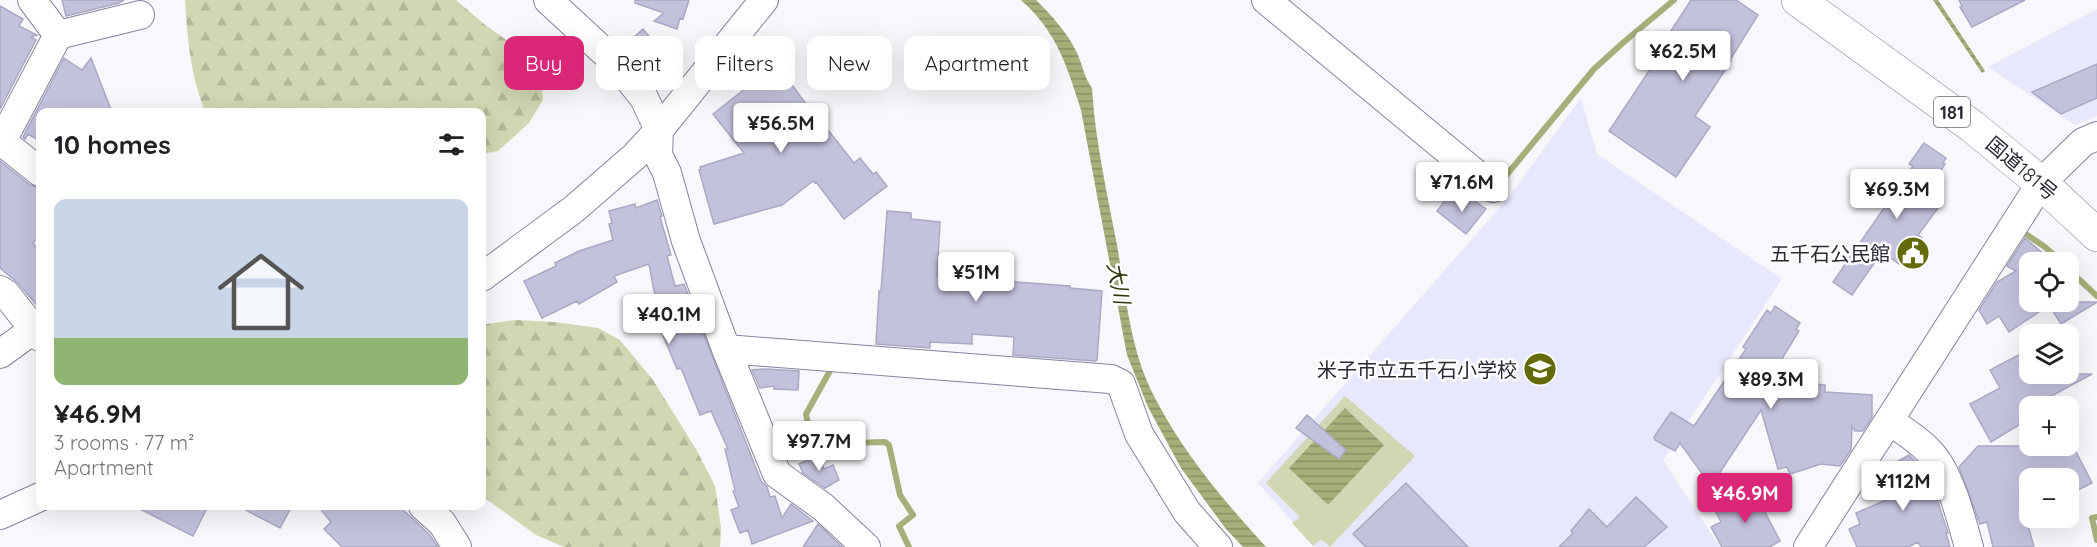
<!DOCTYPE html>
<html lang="en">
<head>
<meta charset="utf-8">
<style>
	:root { --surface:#fff; --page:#f2f2f2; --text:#202124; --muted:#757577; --accent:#db2777 }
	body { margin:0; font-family:Quicksand,"Noto Sans JP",sans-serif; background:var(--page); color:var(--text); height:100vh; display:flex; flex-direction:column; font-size:22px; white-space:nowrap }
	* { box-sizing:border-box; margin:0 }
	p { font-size:20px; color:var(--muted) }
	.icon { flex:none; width:33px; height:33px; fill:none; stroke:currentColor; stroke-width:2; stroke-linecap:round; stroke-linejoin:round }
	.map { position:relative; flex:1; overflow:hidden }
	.sheet { position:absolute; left:36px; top:108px; width:450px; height:402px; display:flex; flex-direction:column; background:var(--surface); border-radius:12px; box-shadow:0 6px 24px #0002 }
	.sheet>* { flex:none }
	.top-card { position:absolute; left:504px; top:36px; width:570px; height:54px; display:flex; gap:12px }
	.buttons { position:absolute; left:2019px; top:252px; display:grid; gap:12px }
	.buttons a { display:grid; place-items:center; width:60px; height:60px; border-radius:12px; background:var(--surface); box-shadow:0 6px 24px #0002; font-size:30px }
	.price { position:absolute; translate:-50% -51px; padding:0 14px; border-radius:6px; background:#fff; color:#222; font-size:20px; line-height:39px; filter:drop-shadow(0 2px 3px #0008) }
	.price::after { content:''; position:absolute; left:50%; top:36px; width:18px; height:14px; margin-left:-9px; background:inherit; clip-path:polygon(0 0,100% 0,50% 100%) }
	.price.selected { background:var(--accent); color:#fff }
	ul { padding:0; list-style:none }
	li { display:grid; align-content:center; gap:12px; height:318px; padding:0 18px }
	li span { display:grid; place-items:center; height:186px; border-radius:12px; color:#555 }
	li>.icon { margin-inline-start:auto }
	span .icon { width:108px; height:108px; fill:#fffc; stroke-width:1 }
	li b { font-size:26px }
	h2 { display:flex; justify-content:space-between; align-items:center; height:72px; padding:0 18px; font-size:26px }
	.chip { padding:0 21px; border-radius:12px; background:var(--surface); box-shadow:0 6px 24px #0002; font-size:21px; line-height:54px }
	.chip.selected { background:var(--accent); color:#fff }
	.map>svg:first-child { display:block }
</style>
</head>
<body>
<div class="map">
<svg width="2097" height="547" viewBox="0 0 2097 547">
	<defs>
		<pattern id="forest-firs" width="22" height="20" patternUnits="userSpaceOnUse" patternTransform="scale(1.5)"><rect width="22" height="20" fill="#d2d6b2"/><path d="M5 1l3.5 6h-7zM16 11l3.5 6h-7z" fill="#b4b89a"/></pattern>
		<pattern id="water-rules" width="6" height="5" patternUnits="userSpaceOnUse" patternTransform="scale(1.5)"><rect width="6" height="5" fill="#a8ae7a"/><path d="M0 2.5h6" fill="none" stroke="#898e65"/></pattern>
	</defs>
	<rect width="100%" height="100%" fill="#f7f7fc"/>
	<path fill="#e8e8fd" d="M 2097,9 L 2097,116 L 2075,125 L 1988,67 Z
		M 1581,98 L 1597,154 L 1782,279 L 1663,460 L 1720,547 L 1315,547 L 1258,483 L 1508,198 Z"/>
	<path fill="url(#forest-firs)" d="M 185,0 L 456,0 L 484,24 L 532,58 L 541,73 L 543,100 L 529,123 L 498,151 L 482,154 L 482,112 L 205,112 C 191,77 187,38 185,0 Z
		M 516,320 L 554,322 L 598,328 L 620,340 L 653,380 L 697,451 L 715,486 L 721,527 L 720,547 L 564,547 L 536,535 L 482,496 L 482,327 L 486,324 Z"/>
	<path fill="#d2d6b2" d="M 1345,396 L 1415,456 L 1330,547 L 1321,539 L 1313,546 L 1292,523 L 1300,517 L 1266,483 Z"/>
	<path fill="url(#water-rules)" d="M 1021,0 L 1036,0 C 1052,16 1067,32 1077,53 C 1083,66 1083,75 1092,88 C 1095,140 1107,193 1117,245 C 1126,296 1130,351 1155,398 C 1184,454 1224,501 1266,547 L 1243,547 L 1226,529 L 1181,468 L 1148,407 L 1127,355 L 1081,110 C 1067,66 1057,32 1021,0 Z
		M 1933,0 L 1938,0 L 1985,71 L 1982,73 Z
		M 1345,408 L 1384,445 L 1328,505 L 1289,468 Z"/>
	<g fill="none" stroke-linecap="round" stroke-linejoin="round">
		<path stroke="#a8ae7a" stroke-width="6" d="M 1495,177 L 1504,178 L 1594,69 L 1625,41 L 1674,0
			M 2020,230 L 2045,247 L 2062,262
			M 2068,269 L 2097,296
			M 837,369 L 831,369 L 806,414 L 808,424 L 816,444 L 885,442 L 889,445 L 900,495 L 913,515 L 899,526 L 909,547
			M 2097,517 L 2092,518 L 2097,540"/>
	</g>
	<path fill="#c3c2dd" stroke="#aaa9c4" stroke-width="1.5" d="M 62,0 L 124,0 L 119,3 L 66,16 Z
		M 635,0 L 689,0 L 683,19 L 680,18 L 677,29 L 654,21 L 664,13 L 635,3 Z
		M 1691,0 L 1736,0 L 1758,15 L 1730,60 L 1731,61 L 1695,116 L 1710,127 L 1676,177 L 1609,131 L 1653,65 L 1650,63 Z
		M 1959,0 L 2025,0 L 1972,27 L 1960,7 L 1962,6 Z
		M 0,6 L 23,19 L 19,26 L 37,35 L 31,37 L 36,40 L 0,109 Z
		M 643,29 L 670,61 L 663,70 L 655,71 L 648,76 L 632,57 L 635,55 L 626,44 Z
		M 64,58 L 82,70 L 91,58 L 112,112 L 40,112 L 40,141 L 28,134 L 25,139 L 23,137 Z
		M 773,59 L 822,126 L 824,125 L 854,163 L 860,158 L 873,174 L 876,172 L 887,186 L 844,219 L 816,182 L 815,183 L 813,181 L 782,205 L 714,224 L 699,170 L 701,169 L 700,167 L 744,153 L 713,114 L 751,84 L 747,80 Z
		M 2097,64 L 2097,98 L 2061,114 L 2032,92 Z
		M 1924,143 L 1946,158 L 1943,163 L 1945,164 L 1928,190 L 1940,199 L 1938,201 L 1941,204 L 1918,235 L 1922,238 L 1910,253 L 1907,251 L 1899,264 L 1882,252 L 1852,295 L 1833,282 L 1913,166 L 1909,164 Z
		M 0,161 L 30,185 L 40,188 L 40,234 L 33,243 L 40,252 L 40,309 L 19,284 L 0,268 Z
		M 1449,195 L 1463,207 L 1470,198 L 1486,209 L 1466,234 L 1437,211 Z
		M 657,200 L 662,216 L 660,217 L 671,255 L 667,256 L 675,286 L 684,284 L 761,481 L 767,487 L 770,497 L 775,496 L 782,518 L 791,504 L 813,521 L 752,544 L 748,530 L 740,533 L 731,510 L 739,507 L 733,491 L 735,490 L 725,449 L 728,449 L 711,411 L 700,415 L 681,368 L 677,369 L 662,333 L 667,331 L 654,291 L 649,264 L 614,276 L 617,282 L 579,304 L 577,301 L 542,318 L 524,281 L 556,266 L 555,263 L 579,251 L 613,240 L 609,224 L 612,223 L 609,211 L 635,204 L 636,208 Z
		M 887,211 L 911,213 L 911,219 L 940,222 L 937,276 L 1070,286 L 1070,288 L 1102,291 L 1097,360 L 1095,361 L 1013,355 L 1014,337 L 972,334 L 972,344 L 930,342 L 930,348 L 876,344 L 879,291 L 881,291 Z
		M 2025,238 L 2053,262 L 2030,262 L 2030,302 L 2097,302 L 2061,324 L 2049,305 L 2009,332 L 1999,316 L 1987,324 L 1979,310 L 1997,282 L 2016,271 L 2007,266 Z
		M 1775,306 L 1800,323 L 1796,329 L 1799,331 L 1780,362 L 1786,365 L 1777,381 L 1825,385 L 1825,392 L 1872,395 L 1872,417 L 1863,431 L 1855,431 L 1852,426 L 1851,450 L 1840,466 L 1821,464 L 1790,474 L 1787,467 L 1778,469 L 1761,410 L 1711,486 L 1680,443 L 1675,451 L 1655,440 L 1654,437 L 1671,412 L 1694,426 L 1746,349 L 1743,347 L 1767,310 L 1771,313 Z
		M 2030,349 L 2030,374 L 2092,374 L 2020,413 L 2024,422 L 1991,442 L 1970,404 L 2000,388 L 1990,370 Z
		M 765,369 L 799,371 L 798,390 L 774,389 L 774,386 L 760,388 L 752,370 Z
		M 1307,415 L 1346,450 L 1339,459 L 1296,428 Z
		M 1978,446 L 2073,446 L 2092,483 L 2068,495 L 2068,478 L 2030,478 L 2030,516 L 2026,518 L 2034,547 L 1993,547 L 1987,522 L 1980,524 L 1959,467 Z
		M 1909,455 L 1921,468 L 1934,490 L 1947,530 L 1948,533 L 1946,533 L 1950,547 L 1921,547 L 1918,542 L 1908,547 L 1857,547 L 1849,529 L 1860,524 L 1856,513 L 1893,497 L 1879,472 Z
		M 818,456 L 824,469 L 833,465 L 839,480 L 825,488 L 803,473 L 799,464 Z
		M 1406,483 L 1468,547 L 1366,547 L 1353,534 Z
		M 1753,489 L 1780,541 L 1770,547 L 1722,547 L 1711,527 L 1721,522 L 1715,510 Z
		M 1636,497 L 1667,527 L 1644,547 L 1559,547 L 1573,533 L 1571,531 L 1589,509 L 1607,527 Z
		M 134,506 L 208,506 L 193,536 Z
		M 238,506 L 292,506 L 280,528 Z
		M 318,506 L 399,506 L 429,534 L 438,547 L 342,547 L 324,529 L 331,522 Z
		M 818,524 L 842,547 L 803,547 Z"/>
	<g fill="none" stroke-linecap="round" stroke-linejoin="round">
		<defs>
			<path id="minor" d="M 548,0 L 616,63 L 644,98 L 659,130 L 658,155 L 667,173 L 686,241 L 726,349 L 777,474 L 823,507 L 866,547
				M 1266,0 L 1493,188
				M 58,35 L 140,15
				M 0,140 L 40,172
				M 2,141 L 58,35 L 32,0
				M 482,277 L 574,209 L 635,156 L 659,130 L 764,0
				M 0,290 L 6,294 L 40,337
				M 726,349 L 1111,379 L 1121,384 L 1139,434 L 1187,512 L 1218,547
				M 0,354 L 40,325
				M 1890,421 C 1907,433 1928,446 1939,464 C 1954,489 1961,519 1969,547
				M 423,506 L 442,523 L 457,547
				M 0,515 L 40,497
				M 1808,547 L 2041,183 L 2083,142 L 2097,136"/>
			<path id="highway" d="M 1798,0 L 1973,127 L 2041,183 L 2097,235"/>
		</defs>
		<use href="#minor" stroke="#85849e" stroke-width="30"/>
		<use href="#highway" stroke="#85849e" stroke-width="34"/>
		<use href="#minor" stroke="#fff" stroke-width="28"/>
		<use href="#highway" stroke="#fff" stroke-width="33"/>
	</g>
	<defs>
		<symbol id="civic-disc" viewBox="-11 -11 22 22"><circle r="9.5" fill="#656a0b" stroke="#fff"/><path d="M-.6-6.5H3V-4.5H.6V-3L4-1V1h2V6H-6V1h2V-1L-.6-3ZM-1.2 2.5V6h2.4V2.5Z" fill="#fff"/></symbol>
		<symbol id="school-disc" viewBox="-11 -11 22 22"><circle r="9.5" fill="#656a0b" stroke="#fff"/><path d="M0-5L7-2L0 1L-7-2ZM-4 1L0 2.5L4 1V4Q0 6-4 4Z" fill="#fff"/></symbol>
	</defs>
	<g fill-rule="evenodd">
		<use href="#civic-disc" x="1894" y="234" width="38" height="38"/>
		<use href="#school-disc" x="1521" y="350" width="38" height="38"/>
	</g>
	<g text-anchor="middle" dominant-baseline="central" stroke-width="5" stroke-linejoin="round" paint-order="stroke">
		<rect fill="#fff" stroke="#6a6970" stroke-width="1.5" x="1934" y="97" width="36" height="30" rx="4.5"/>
		<g font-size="18" font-weight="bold" fill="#2a2933">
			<text x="1952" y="112">181</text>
		</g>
		<g font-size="20" fill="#2a2933" stroke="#fff">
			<text transform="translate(2022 168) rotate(40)">国道181号</text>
		</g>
		<g font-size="20" fill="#2a2933" stroke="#fff" text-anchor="end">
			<text x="1890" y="253">五千石公民館</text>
			<text x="1517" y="369">米子市立五千石小学校</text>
		</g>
		<g font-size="21" font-style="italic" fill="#2f3107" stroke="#fff">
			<text transform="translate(1119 283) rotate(79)">大川</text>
		</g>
	</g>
</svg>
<div class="buttons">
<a><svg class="icon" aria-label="locate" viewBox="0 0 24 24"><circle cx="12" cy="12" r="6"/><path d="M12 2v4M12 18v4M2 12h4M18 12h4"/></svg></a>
<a><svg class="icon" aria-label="layers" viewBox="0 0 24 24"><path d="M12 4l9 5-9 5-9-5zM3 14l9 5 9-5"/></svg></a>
<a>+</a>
<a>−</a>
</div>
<b class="price" style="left:1683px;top:82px">¥62.5M</b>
<b class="price" style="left:781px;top:154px">¥56.5M</b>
<b class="price" style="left:1462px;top:213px">¥71.6M</b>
<b class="price" style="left:1897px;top:220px">¥69.3M</b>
<b class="price" style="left:976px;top:303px">¥51M</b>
<b class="price" style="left:669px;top:345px">¥40.1M</b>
<b class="price" style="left:1771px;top:410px">¥89.3M</b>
<b class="price" style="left:819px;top:472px">¥97.7M</b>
<b class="price" style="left:1903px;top:512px">¥112M</b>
<b class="price selected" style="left:1745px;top:524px">¥46.9M</b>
<div class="top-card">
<a class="chip selected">Buy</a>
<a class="chip">Rent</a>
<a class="chip">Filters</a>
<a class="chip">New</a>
<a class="chip">Apartment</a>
</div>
<section class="sheet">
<h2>10 homes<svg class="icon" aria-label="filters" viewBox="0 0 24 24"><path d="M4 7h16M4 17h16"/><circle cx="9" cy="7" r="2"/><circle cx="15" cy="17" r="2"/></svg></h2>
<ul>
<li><span style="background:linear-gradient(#c9d6e8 75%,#8fb573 0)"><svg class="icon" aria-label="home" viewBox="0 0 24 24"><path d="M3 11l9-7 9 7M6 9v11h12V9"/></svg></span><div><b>¥46.9M</b><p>3 rooms · 77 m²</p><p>Apartment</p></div></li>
</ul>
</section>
</div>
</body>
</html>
